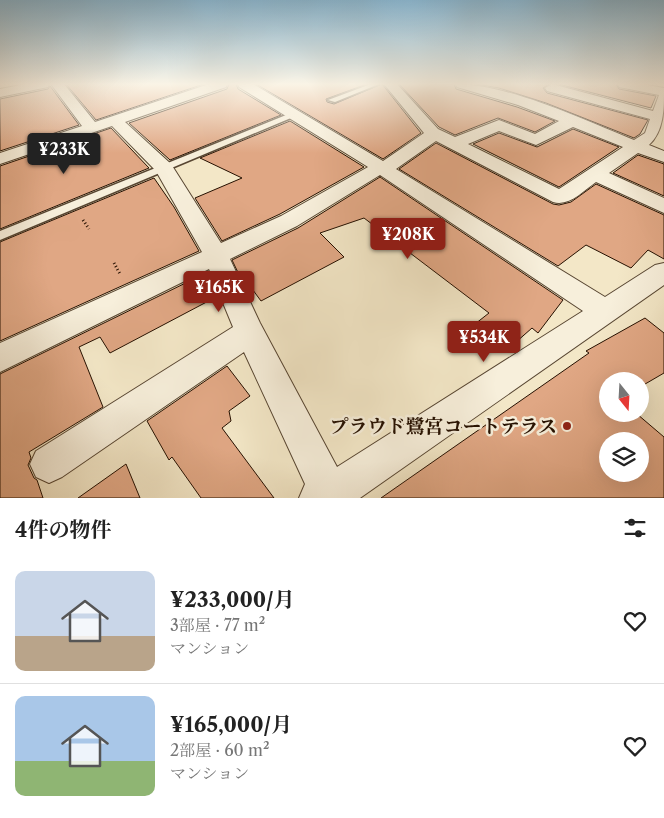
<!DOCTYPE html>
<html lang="ja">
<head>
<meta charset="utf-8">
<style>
	:root { --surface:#fff; --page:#f2f2f2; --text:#222; --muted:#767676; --line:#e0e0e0; --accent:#8f2418 }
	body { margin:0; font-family:"Libre Caslon Text","Noto Serif JP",serif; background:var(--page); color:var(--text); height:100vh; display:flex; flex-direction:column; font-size:19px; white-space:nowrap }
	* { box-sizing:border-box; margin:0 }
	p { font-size:16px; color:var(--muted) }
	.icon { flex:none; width:28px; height:28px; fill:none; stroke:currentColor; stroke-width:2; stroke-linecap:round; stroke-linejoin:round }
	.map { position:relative; height:498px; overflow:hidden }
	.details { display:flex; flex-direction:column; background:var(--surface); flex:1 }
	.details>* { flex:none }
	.needle { width:32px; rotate:162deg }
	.tools { position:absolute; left:599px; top:372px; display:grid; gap:10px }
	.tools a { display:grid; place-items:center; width:50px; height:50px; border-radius:50%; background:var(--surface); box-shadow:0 5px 20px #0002; font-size:25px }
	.price { position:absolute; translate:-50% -42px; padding:0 11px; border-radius:5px; background:var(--accent); color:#fff; font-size:16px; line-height:32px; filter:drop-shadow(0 1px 2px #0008) }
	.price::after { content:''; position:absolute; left:50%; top:30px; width:15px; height:11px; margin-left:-8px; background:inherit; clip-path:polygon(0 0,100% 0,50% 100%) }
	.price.on { background:#222; color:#fff }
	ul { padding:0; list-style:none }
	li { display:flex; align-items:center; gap:15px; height:125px; padding:0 15px }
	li+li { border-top:1px solid var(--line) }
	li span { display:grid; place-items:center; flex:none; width:140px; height:100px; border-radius:10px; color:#555 }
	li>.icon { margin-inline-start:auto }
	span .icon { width:60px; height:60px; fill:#fffc; stroke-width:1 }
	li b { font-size:21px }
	h2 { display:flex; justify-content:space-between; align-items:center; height:60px; padding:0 15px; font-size:21px }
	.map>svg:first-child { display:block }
</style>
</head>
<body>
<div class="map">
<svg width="664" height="498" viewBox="0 0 664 498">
	<rect width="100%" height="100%" fill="#f3e7c7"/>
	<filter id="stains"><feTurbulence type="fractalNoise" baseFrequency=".004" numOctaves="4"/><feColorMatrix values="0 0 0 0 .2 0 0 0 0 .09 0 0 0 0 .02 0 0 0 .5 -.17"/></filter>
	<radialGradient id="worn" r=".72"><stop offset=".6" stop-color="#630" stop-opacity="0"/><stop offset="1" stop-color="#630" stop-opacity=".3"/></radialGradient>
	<path fill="#e0a784" stroke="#251000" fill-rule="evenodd" d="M 66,84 L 204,84 L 96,120 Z
		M 229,84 L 236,84 L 238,89 L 281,115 L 170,160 L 129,123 L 227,89 Z
		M 256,84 L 367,84 L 326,99 L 327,102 L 334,104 L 382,84 L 421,133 L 383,159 Z
		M 399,84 L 454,84 L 456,89 L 517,107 L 555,121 L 535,132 L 498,118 L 455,135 L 439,127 Z
		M 476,84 L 549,84 L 543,88 L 547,93 L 648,120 L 640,134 L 634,138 L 546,103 L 499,88 Z
		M 558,84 L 616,84 L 619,89 L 656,96 L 651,108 Z
		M 50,86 L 79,125 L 0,151 L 0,99 L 48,89 Z
		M 290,121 L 364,167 L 280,214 L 222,241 L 195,198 L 242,178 L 200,158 Z
		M 111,128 L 149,168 L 0,229 L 0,166 Z
		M 573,129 L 619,147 L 559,187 L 473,144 L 499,133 L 537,147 Z
		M 436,143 L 553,204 L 559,205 L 571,202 L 596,184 L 664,215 L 664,259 L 648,250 L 631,268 L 586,245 L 558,266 L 399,169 Z
		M 638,155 L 664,164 L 664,196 L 613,173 Z
		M 380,177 L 563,300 L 538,333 L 532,328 L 507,350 L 475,324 L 489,313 L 364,218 L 320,233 L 344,257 L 261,301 L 247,282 L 243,283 L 232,260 L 298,228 Z
		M 154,178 L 174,207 L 199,251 L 0,341 L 0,242 Z
		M 208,272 L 218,296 L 110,353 L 100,337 L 79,347 L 103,407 L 29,452 L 31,458 L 28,465 L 34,478 L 37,480 L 43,498 L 0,498 L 0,374 Z
		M 645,318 L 664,333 L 664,373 L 640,387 L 640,381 L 608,381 L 608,414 L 637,414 L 664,437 L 664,498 L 381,498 L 589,353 L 586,351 ZM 608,441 L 640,441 L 640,474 L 608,474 Z
		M 227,366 L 250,396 L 229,411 L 231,421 L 222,428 L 274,498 L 201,498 L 172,457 L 169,460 L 147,421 Z
		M 126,464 L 140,498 L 78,498 Z"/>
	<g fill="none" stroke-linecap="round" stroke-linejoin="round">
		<defs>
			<path id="lane" d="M 371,84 L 379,84 L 335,102 L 328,100 Z
				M 291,113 L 298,115 L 0,240 L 0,231 Z"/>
			<path id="street" d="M 26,84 L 49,84 L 48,87 L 0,97 L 0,89 Z
				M 51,84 L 64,84 L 95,122 L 209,84 L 227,84 L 226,87 L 125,122 L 171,164 L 221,243 L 281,216 L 368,167 L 239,87 L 238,84 L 253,84 L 383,161 L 424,133 L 384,84 L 397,84 L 438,129 L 455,137 L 499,120 L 535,134 L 559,121 L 518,105 L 457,87 L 456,84 C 508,84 584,120 634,140 L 645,133 L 650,119 L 547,91 L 545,88 L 552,84 L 653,111 L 659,95 L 619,87 L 618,84 L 642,84 L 664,88 C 664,110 664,131 649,145 L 664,151 L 664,162 L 638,153 L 609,173 L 664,198 L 664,213 L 596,182 C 583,191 569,207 553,202 L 436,141 L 396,169 L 605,297 L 655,265 L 664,263 L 664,285 L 360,498 L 299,498 L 305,484 L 244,352 L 62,477 L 49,483 L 36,477 L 30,464 L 36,451 L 233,327 L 209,269 L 0,372 L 0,343 L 202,252 L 156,171 L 112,126 L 0,164 L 0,153 L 82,126 ZM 573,127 L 623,147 L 559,189 L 468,144 L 499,131 L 536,145 ZM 380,175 L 583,311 L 337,467 L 260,323 L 230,259 L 297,226 Z"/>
		</defs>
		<use href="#lane" stroke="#584632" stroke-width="3"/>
		<use href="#street" stroke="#584632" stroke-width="2"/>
		<path stroke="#251000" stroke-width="3" stroke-dasharray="1 2.5" stroke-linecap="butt" d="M 83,220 L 89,229
			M 114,263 L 120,274"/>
		<use href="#lane" fill="#f7efdb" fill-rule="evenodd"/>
		<use href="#street" fill="#f7efdb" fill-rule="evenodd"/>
	</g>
	<linearGradient id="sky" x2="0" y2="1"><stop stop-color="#89b8d4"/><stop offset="0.55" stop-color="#faf4e6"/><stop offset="1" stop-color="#faf4e6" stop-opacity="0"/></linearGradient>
	<rect width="664" height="153" fill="url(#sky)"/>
	<circle fill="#8f2418" stroke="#f7efdb" stroke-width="2" cx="567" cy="426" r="5"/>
	<g text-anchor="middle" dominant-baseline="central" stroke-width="5" stroke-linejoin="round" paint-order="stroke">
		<g font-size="19" font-weight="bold" fill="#251000" stroke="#f7efdb" text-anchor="end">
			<text x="557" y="426">プラウド鷺宮コートテラス</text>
		</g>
	</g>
	<rect width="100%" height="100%" filter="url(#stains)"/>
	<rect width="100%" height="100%" fill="url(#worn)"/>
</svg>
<div class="tools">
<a><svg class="needle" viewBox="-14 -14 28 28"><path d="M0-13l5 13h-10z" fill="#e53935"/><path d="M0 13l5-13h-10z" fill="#767676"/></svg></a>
<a><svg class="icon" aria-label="layers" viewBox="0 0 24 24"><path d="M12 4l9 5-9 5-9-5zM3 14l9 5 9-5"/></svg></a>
</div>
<b class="price on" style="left:64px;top:175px">¥233K</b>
<b class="price" style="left:408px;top:260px">¥208K</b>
<b class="price" style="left:219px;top:313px">¥165K</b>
<b class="price" style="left:484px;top:363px">¥534K</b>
</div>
<section class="details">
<h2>4件の物件<svg class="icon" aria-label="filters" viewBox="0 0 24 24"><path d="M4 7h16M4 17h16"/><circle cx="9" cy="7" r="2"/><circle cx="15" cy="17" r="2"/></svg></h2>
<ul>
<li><span style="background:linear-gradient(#c9d6e8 65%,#b9a48a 0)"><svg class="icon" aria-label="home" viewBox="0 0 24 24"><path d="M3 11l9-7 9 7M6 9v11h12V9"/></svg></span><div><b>¥233,000/月</b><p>3部屋 · 77 m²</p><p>マンション</p></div><svg class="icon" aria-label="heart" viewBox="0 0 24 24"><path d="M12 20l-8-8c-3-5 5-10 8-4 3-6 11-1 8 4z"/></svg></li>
<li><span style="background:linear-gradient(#a9c7e8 65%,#8fb573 0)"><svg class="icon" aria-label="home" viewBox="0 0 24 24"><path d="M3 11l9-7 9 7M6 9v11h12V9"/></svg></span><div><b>¥165,000/月</b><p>2部屋 · 60 m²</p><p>マンション</p></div><svg class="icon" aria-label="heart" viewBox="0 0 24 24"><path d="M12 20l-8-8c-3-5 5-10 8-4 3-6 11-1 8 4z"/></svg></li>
</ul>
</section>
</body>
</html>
